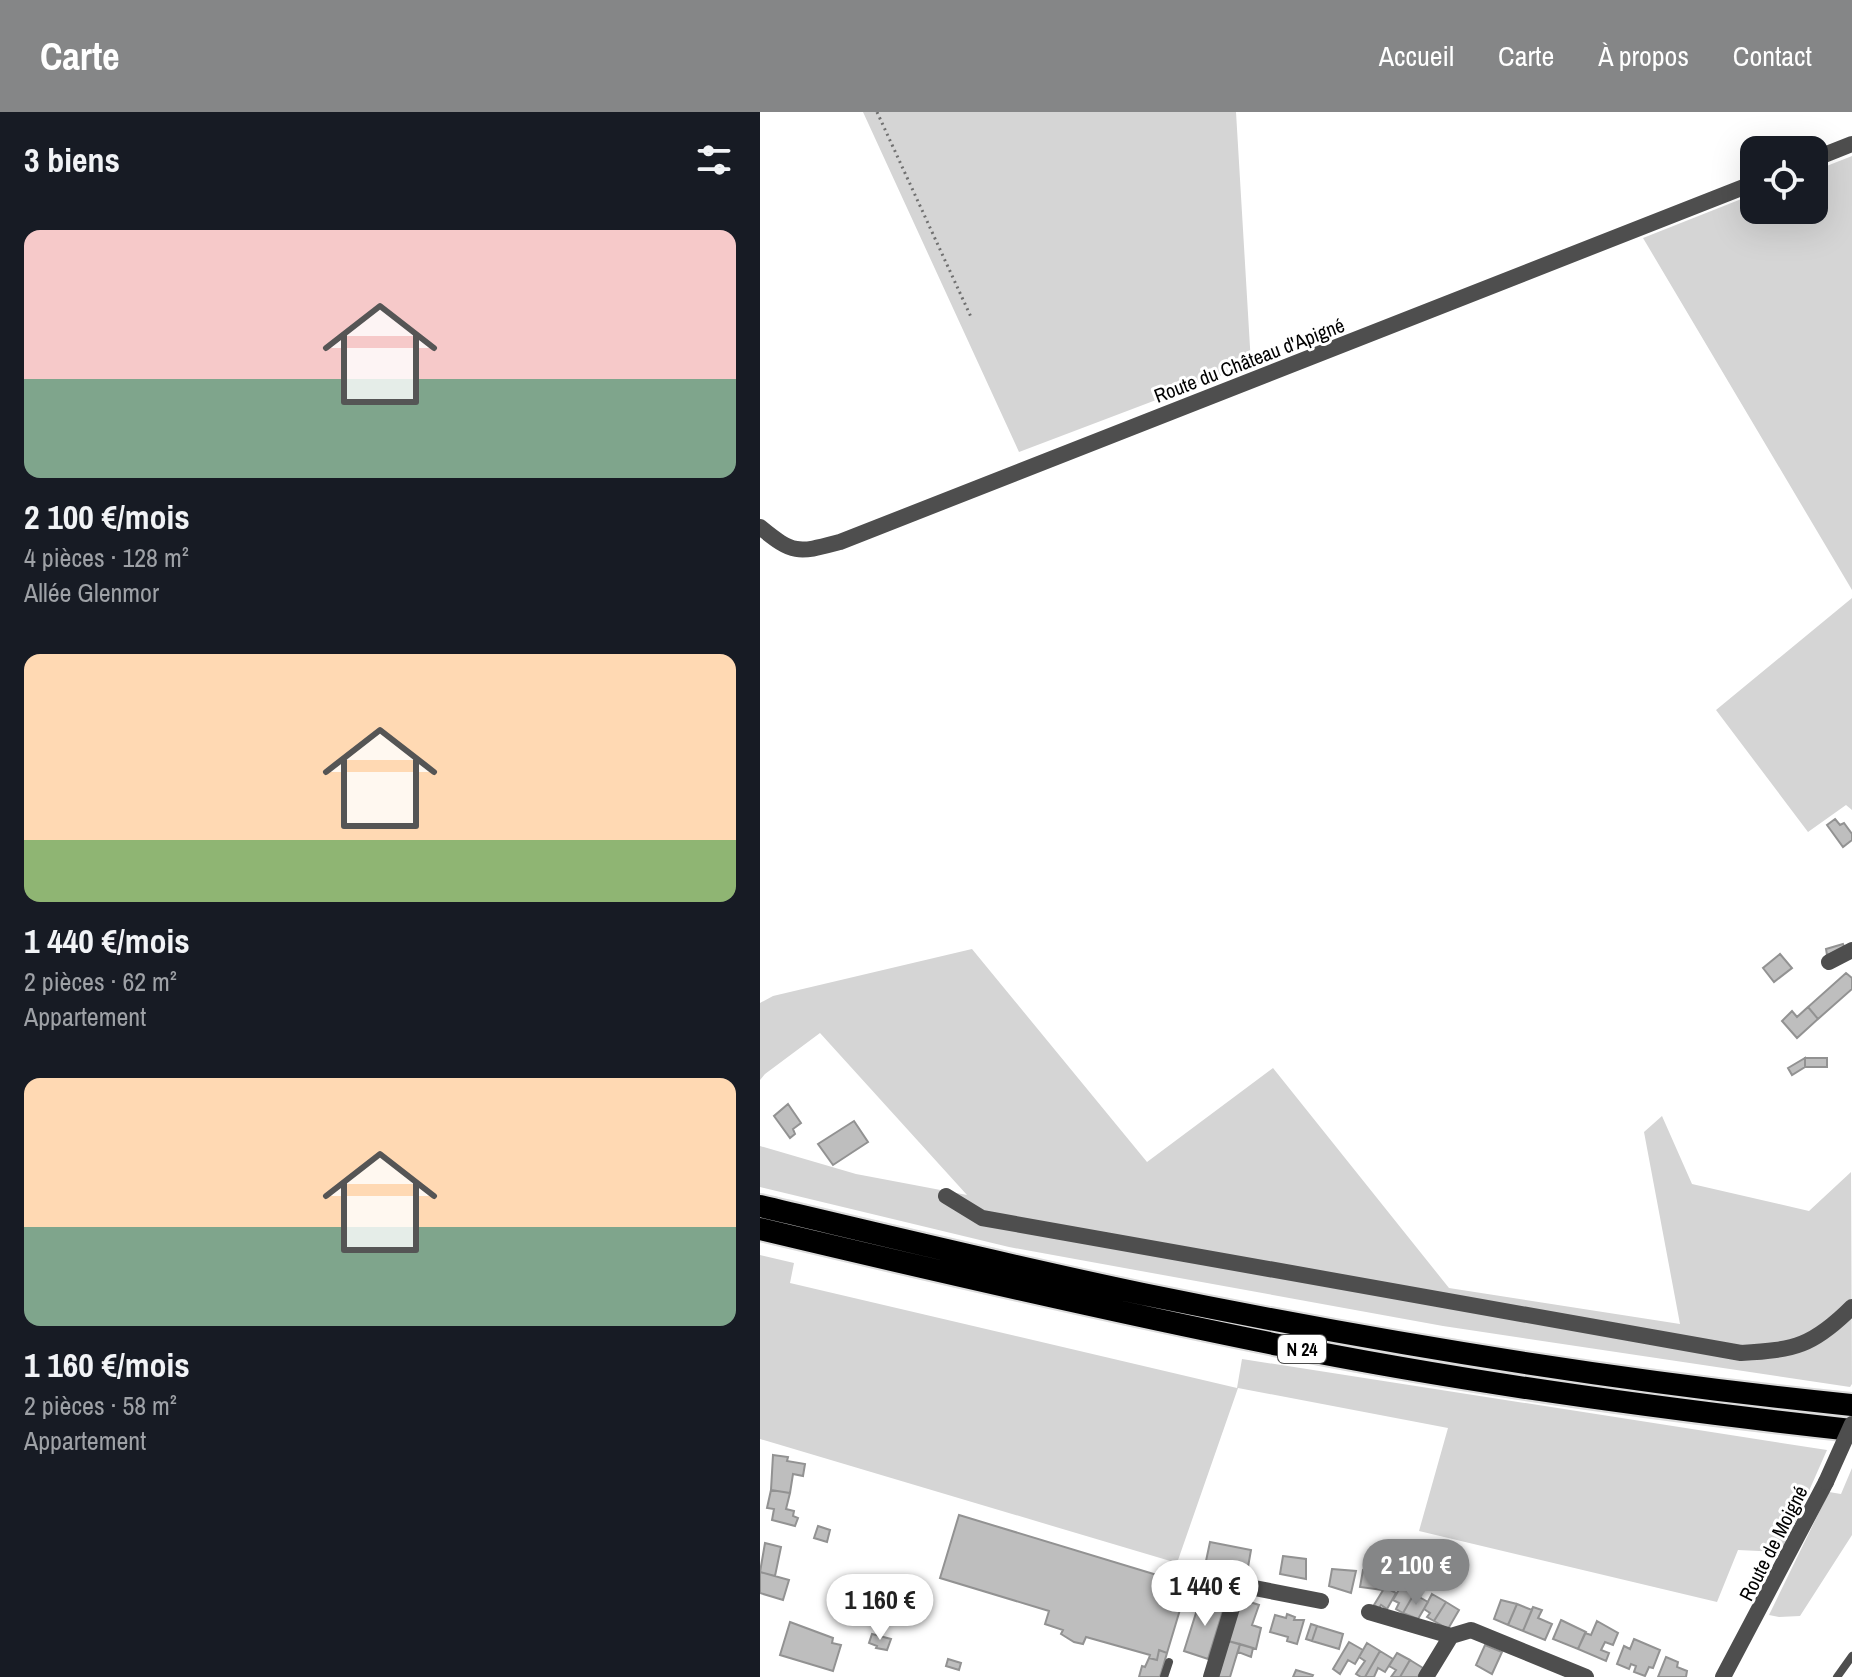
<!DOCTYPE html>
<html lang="fr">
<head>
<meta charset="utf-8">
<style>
	:root { --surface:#171b24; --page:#242831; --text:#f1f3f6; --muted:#9ea1a6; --accent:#858687 }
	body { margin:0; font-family:"Archivo Narrow",sans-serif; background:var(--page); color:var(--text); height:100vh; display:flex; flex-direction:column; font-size:30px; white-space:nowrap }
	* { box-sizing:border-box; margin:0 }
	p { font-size:26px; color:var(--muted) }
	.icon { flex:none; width:44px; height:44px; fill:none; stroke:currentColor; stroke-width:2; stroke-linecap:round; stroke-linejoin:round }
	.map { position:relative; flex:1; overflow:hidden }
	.drawer { display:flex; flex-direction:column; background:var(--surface); width:760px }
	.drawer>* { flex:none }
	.controls { position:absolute; left:980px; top:24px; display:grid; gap:16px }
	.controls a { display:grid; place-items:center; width:88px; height:88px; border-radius:16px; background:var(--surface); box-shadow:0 8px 32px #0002; font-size:40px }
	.price { position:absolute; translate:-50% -68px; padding:0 18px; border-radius:28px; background:#fff; color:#222; font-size:26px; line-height:52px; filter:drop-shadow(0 2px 4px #0008) }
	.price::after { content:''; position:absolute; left:50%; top:48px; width:24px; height:18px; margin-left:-12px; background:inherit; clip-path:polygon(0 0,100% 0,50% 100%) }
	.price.active { background:var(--accent); color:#fff }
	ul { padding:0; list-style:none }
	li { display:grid; align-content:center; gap:16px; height:424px; padding:0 24px }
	li span { display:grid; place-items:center; height:248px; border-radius:16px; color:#555 }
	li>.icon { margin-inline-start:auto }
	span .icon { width:144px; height:144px; fill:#fffc; stroke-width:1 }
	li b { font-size:34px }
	h2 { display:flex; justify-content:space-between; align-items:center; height:96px; padding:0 24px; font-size:34px }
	header { display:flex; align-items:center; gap:48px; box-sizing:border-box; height:112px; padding:0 40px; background:var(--accent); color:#fff }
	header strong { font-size:38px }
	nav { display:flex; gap:44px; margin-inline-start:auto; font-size:28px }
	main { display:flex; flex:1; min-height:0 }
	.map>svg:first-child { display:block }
</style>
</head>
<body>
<header>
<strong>Carte</strong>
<nav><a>Accueil</a><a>Carte</a><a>À propos</a><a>Contact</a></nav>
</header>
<main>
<section class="drawer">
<h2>3 biens<svg class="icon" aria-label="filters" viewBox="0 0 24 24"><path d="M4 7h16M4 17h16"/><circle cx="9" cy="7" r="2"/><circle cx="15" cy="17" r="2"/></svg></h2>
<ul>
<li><span style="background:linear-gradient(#f6c9c9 60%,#7fa58c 0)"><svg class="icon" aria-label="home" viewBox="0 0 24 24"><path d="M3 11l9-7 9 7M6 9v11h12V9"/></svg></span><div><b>2 100 €/mois</b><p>4 pièces · 128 m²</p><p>Allée Glenmor</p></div></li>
<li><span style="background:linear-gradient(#ffd9b3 75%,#8fb573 0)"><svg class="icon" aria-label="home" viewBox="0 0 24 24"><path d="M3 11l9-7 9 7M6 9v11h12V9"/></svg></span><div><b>1 440 €/mois</b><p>2 pièces · 62 m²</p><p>Appartement</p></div></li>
<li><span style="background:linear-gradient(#ffd9b3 60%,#7fa58c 0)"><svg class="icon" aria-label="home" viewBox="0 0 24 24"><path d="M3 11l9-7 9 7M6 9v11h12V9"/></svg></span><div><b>1 160 €/mois</b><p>2 pièces · 58 m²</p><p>Appartement</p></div></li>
</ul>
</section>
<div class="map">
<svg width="1092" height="1565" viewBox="0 0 1092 1565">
	<rect width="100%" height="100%" fill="#fff"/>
	<path fill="#d5d5d5" d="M 103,0 L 476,0 L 491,252 L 259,340 Z
		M 1092,44 L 1092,478 L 883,126 L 994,82 L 994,98 L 1054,98 L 1054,59 Z
		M 1092,486 L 1092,698 L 1086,693 L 1048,720 L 956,598 Z
		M 212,837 L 387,1050 L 513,956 L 689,1176 L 920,1212 L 884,1020 L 902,1004 L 932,1072 L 1049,1099 L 1091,1060 L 1092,1272 L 1090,1275 L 683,1214 L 249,1135 L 0,1075 L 0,1034 L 96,1062 L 207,1083 L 60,921 L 5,962 L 0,968 L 0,891 L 13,884 Z
		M 0,1143 L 34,1151 L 30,1171 L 477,1276 L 482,1247 L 1067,1338 L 1022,1440 L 978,1438 L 957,1490 L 659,1419 L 688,1316 L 478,1276 L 417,1451 L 0,1327 Z
		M 1092,1356 L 1092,1423 L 1040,1504 L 1019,1505 L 1009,1503 L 1069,1380 L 1081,1382 Z"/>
	<path fill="#bebebe" stroke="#929292" stroke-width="2" d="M 1075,707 L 1080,713 L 1084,711 L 1092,722 L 1092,728 L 1083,735 L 1067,713 Z
		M 1083,832 L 1085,837 L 1067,843 L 1066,837 Z
		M 1020,842 L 1032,856 L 1014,870 L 1003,856 Z
		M 1086,861 L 1092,866 L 1092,877 L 1058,907 L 1048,895 Z
		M 1048,895 L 1058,907 L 1037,926 L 1022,909 L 1032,899 L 1037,905 Z
		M 1045,946 L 1067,946 L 1067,955 L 1045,955 Z
		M 1045,946 L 1045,955 L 1032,963 L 1028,956 Z
		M 28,992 L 41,1011 L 33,1017 L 35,1022 L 30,1026 L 14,1004 Z
		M 94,1009 L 108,1030 L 73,1053 L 58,1032 Z
		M 13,1343 L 28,1345 L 27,1349 L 45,1352 L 43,1364 L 33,1362 L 30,1381 L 11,1378 Z
		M 11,1378 L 30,1381 L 26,1397 L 34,1399 L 33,1404 L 38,1406 L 35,1414 L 12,1408 L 14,1397 L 7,1396 Z
		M 199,1403 L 420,1470 L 418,1478 L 425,1481 L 407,1541 L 399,1538 L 397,1548 L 389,1546 L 390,1543 L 326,1525 L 323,1532 L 314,1530 L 301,1522 L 303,1518 L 285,1512 L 289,1499 L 180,1466 Z
		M 58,1414 L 70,1418 L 67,1430 L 54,1426 Z
		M 450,1430 L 491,1438 L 488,1455 L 446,1449 Z
		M 5,1431 L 21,1435 L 15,1464 L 0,1460 Z
		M 523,1444 L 546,1447 L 546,1467 L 520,1462 Z
		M 625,1454 L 635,1455 L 631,1463 L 623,1461 Z
		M 572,1457 L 596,1459 L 591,1481 L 569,1474 Z
		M 603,1458 L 623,1461 L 631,1463 L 622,1478 L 600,1475 Z
		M 0,1460 L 29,1468 L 23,1488 L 0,1481 Z
		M 420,1470 L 432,1475 L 431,1482 L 418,1478 Z
		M 641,1474 L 654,1482 L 643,1501 L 636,1497 L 639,1491 L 633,1488 Z
		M 432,1475 L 451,1478 L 448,1487 L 431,1482 Z
		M 625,1475 L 636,1481 L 627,1497 L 621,1493 L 619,1496 L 614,1493 Z
		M 654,1482 L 668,1490 L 658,1507 L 643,1501 Z
		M 672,1482 L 686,1490 L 674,1509 L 667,1505 L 670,1501 L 664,1497 Z
		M 441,1485 L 465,1492 L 448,1547 L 424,1539 Z
		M 481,1487 L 499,1493 L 492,1513 L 501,1516 L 496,1537 L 468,1529 Z
		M 741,1488 L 757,1492 L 748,1513 L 734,1507 Z
		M 686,1490 L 699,1498 L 688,1517 L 674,1509 Z
		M 757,1492 L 772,1498 L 763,1519 L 748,1513 Z
		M 773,1495 L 782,1498 L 778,1506 L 792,1512 L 785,1528 L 763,1519 Z
		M 527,1502 L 535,1505 L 534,1508 L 544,1508 L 537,1532 L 527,1529 L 528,1525 L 510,1520 L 515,1503 L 526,1506 Z
		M 801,1508 L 826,1520 L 818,1537 L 793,1527 Z
		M 837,1509 L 858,1521 L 853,1533 L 845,1530 L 841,1538 L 849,1541 L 846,1549 L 818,1537 L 825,1521 L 831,1523 Z
		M 30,1510 L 73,1526 L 72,1531 L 81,1533 L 73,1559 L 20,1543 Z
		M 551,1512 L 557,1514 L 552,1529 L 546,1527 Z
		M 557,1514 L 583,1522 L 579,1537 L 552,1529 Z
		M 112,1522 L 131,1527 L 127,1538 L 116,1536 L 117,1534 L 109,1531 Z
		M 874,1527 L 900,1538 L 893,1556 L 889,1555 L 885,1564 L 874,1560 L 876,1554 L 871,1552 L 869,1557 L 857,1552 L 864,1534 L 870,1537 Z
		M 468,1529 L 480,1532 L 470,1565 L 458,1565 Z
		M 589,1530 L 603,1538 L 595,1552 L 588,1548 L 580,1562 L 573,1557 Z
		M 607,1531 L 620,1539 L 605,1565 L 601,1565 L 596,1562 L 605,1549 L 599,1545 Z
		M 480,1532 L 493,1536 L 491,1545 L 478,1540 Z
		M 725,1533 L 742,1540 L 732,1562 L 716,1553 Z
		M 399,1538 L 407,1541 L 400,1565 L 379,1565 L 382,1554 L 385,1555 L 389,1546 L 397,1548 Z
		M 620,1539 L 633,1547 L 625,1560 L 618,1556 L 614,1565 L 605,1565 Z
		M 637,1541 L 650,1548 L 640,1565 L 631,1565 L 636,1558 L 629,1554 Z
		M 906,1545 L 918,1550 L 917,1555 L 927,1559 L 926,1565 L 898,1565 Z
		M 188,1547 L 201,1551 L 199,1558 L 186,1554 Z
		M 650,1548 L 663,1556 L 658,1565 L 640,1565 Z
		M 536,1558 L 553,1563 L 552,1565 L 533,1565 Z"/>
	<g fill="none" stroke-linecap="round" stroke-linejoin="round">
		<defs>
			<path id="trunk" d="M 0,1094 C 127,1124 254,1155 383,1182 C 617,1230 854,1269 1092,1293
				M 0,1117 C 172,1158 345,1198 519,1233 C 708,1271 900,1297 1092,1318"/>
		</defs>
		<use href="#trunk" stroke="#dbdbdb" stroke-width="26"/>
		<path stroke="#707070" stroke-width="3" stroke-dasharray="2 4" stroke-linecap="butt" d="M 117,0 L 211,205"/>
		<path stroke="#4e4e4e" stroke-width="8" d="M 404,1565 L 409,1550
			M 1077,1565 L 1092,1544"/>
		<path stroke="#4e4e4e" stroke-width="16" d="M 1054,47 L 1092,32
			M 0,415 C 34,443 38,441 80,430 L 994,71
			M 1069,850 L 1092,838
			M 186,1084 L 222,1106 L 981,1241 C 1035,1238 1053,1234 1092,1195
			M 433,1463 L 479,1473
			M 609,1500 L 691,1524
			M 451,1565 L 479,1473 L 561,1489
			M 666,1565 L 691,1524 L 711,1518 L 826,1565"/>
		<path stroke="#4e4e4e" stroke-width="16" d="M 963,1565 L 1066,1370"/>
		<use href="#trunk" stroke="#000" stroke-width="22"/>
		<path stroke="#4e4e4e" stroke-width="16" d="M 1066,1370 L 1092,1312"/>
	</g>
	<g text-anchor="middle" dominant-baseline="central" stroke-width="6" stroke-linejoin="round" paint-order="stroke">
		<rect fill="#fff" stroke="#4c4c4c" stroke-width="2" x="518" y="1223" width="48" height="28" rx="6"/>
		<g font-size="18" font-weight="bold" fill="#000">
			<text x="542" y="1237">N 24</text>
		</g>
		<g font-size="20" fill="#000" stroke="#fff">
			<text transform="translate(489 248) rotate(-21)">Route du Château d'Apigné</text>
			<text transform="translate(1013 1431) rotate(-63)">Route de Moigné</text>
		</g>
	</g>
</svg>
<div class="controls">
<a><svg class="icon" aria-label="locate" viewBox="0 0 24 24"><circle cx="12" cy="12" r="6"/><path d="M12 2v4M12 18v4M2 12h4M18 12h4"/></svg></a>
</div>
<b class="price active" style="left:656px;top:1495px">2 100 €</b>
<b class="price" style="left:445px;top:1516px">1 440 €</b>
<b class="price" style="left:120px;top:1530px">1 160 €</b>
</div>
</main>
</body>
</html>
